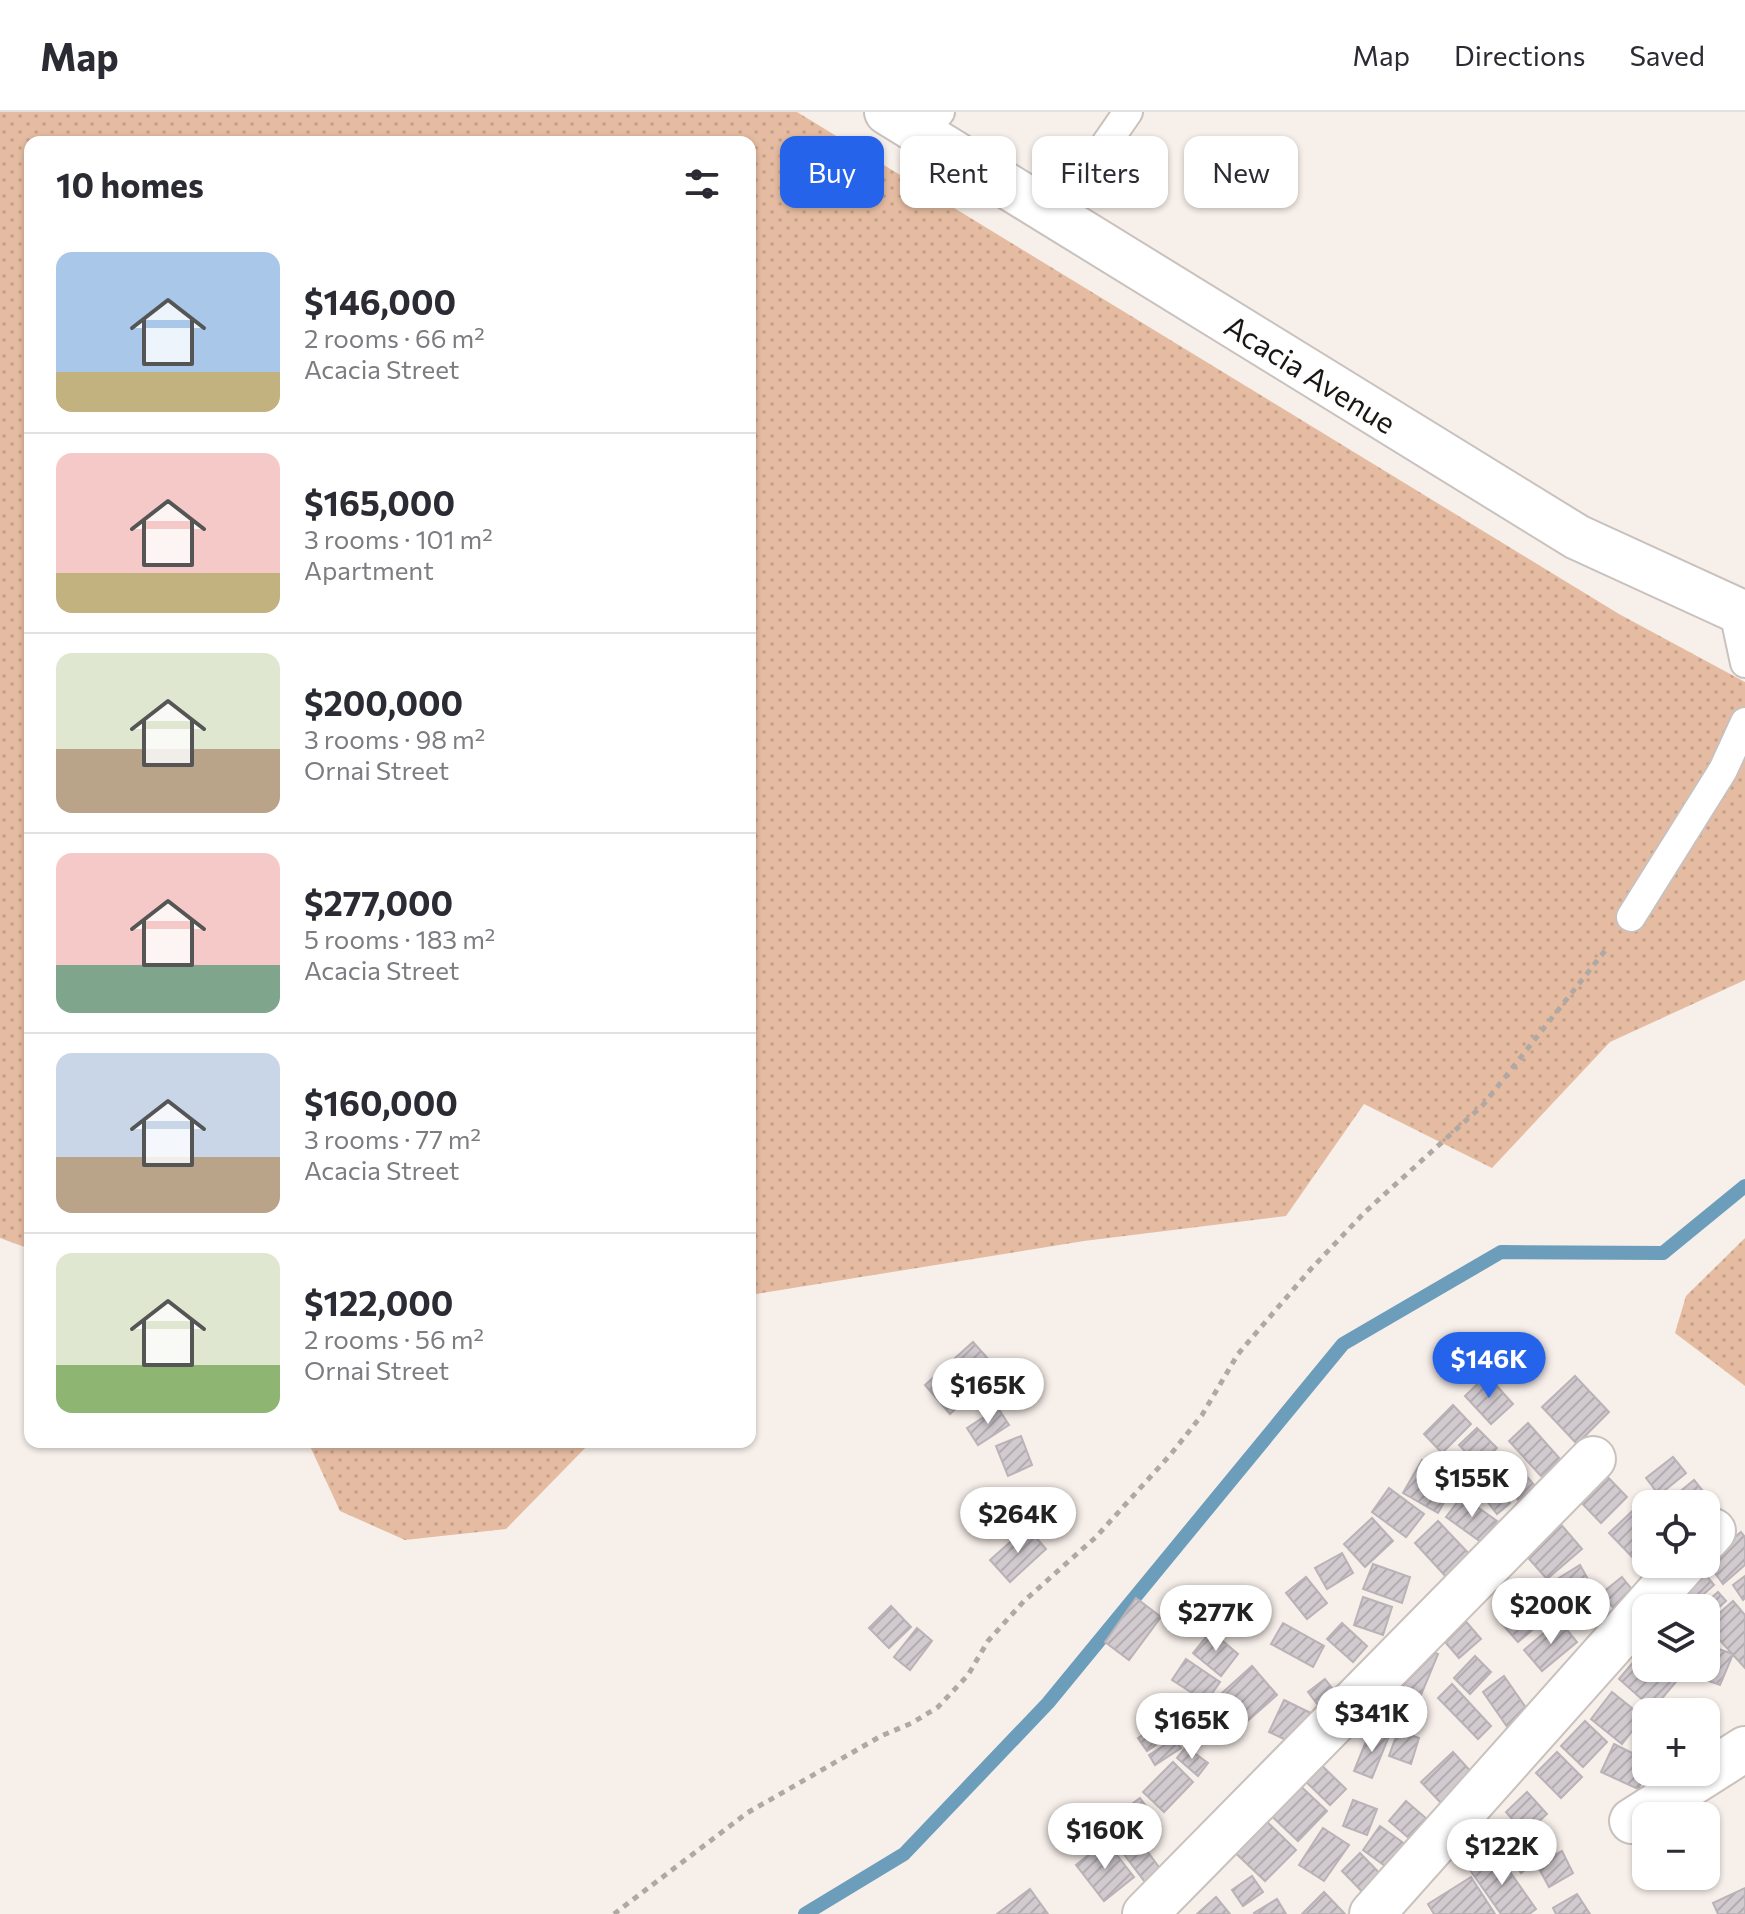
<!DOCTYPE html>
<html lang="en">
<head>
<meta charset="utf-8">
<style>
	:root { --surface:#fff; --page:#f7f7f7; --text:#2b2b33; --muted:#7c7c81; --line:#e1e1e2; --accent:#2563eb }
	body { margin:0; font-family:Commissioner,sans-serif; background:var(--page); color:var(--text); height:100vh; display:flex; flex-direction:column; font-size:30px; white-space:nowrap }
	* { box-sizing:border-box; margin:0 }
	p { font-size:26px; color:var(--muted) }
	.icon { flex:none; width:44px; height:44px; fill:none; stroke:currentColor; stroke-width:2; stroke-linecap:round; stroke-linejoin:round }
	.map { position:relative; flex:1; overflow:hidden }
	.details { position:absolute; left:24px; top:24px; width:732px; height:1312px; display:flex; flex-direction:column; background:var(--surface); border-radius:16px; box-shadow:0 2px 6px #0004 }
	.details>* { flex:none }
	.hud { position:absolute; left:780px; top:24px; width:760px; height:72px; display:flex; gap:16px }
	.tools { position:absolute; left:1632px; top:1378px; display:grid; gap:16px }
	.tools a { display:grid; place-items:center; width:88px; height:88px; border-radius:16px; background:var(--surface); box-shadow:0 2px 6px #0004; font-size:40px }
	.price { position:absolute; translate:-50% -68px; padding:0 18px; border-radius:28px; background:#fff; color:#222; font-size:26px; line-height:52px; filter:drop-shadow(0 2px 4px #0008) }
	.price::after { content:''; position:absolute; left:50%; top:48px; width:24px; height:18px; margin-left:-12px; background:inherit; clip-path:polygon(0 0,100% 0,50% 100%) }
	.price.current { background:var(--accent); color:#fff }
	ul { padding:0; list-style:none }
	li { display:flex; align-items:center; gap:24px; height:200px; padding:0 32px }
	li+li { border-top:2px solid var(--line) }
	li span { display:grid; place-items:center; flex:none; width:224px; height:160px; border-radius:16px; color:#555 }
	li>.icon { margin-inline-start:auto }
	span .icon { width:96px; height:96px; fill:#fffc; stroke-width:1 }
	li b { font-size:34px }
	h2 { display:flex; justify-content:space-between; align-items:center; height:96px; padding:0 32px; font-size:34px }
	.tag { padding:0 28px; border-radius:16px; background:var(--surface); box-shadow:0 2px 6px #0004; font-size:28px; line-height:72px }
	.tag.current { background:var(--accent); color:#fff }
	header { display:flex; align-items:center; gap:48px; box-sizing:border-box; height:112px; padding:0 40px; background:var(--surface); border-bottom:2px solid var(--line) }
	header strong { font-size:38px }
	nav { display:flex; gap:44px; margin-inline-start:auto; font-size:28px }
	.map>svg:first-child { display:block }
</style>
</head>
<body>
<header>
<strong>Map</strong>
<nav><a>Map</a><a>Directions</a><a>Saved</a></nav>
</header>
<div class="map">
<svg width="1745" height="1802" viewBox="0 0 1745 1802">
	<defs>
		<pattern id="grass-dots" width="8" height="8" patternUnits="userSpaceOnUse" patternTransform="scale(2)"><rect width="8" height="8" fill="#e5bca1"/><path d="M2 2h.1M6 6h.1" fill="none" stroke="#c4a18a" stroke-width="1.8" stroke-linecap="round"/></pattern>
		<pattern id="building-hatch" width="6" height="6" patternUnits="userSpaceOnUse" patternTransform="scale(2)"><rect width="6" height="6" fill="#d1cacf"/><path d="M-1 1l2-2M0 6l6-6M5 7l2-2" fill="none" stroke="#b3adb1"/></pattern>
	</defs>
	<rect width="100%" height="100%" fill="#f7efea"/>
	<path fill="url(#grass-dots)" d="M 0,0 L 797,0 L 1619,502 L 1745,570 L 1745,868 L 1610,930 L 1492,1056 L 1364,992 L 1286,1104 L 1084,1129 L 750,1183 L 750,30 L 30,30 L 30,1137 L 0,1126 Z
		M 1745,1126 L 1745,1274 L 1675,1221 L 1686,1184 Z
		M 308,1330 L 591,1330 L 506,1417 L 405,1428 L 340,1399 Z"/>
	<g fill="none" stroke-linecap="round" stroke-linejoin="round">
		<path stroke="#6c9ebc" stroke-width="14" d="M 805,1802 L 904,1742 L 1048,1591 L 1343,1232 L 1501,1140 L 1663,1141 L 1745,1074"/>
	</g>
	<path fill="url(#building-hatch)" stroke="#b9b2b7" stroke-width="2" d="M 973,1230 L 998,1258 L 950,1302 L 925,1273 Z
		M 1487,1263 L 1513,1292 L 1491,1312 L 1465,1284 Z
		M 1575,1264 L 1609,1300 L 1577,1332 L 1542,1295 Z
		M 1453,1293 L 1471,1312 L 1442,1341 L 1424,1322 Z
		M 998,1296 L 1009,1313 L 978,1333 L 967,1316 Z
		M 1528,1311 L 1560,1347 L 1541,1364 L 1509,1329 Z
		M 1477,1316 L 1497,1336 L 1479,1354 L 1459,1333 Z
		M 1021,1324 L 1032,1353 L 1008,1364 L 996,1334 Z
		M 1510,1345 L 1535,1374 L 1518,1388 L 1494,1359 Z
		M 1673,1345 L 1686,1361 L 1659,1383 L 1646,1366 Z
		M 1422,1348 L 1457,1367 L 1438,1401 L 1403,1381 Z
		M 1600,1357 L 1627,1385 L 1601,1411 L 1574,1383 Z
		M 1489,1365 L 1510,1391 L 1497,1402 L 1476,1375 Z
		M 1694,1368 L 1715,1394 L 1706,1402 L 1706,1392 L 1665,1392 Z
		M 1389,1376 L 1424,1402 L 1406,1425 L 1372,1400 Z
		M 1462,1384 L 1497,1409 L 1481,1430 L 1446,1405 Z
		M 1642,1390 L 1646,1394 L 1646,1447 L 1640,1453 L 1609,1421 Z
		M 1372,1406 L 1393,1429 L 1365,1455 L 1344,1432 Z
		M 1438,1409 L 1473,1446 L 1449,1468 L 1415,1431 Z
		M 1558,1409 L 1582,1437 L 1547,1467 L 1523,1440 Z
		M 1027,1415 L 1046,1437 L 1010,1470 L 990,1448 Z
		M 1741,1420 L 1745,1425 L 1745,1453 L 1723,1472 L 1706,1449 Z
		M 1342,1441 L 1353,1461 L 1327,1477 L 1315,1456 Z
		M 1373,1452 L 1410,1465 L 1402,1491 L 1363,1477 Z
		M 1580,1453 L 1594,1478 L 1568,1493 L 1554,1469 Z
		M 1705,1462 L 1714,1473 L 1688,1496 L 1682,1496 L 1676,1489 Z
		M 1745,1464 L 1745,1486 L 1743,1488 L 1733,1473 Z
		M 1306,1465 L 1327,1491 L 1307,1507 L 1286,1481 Z
		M 1622,1465 L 1642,1490 L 1621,1506 L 1602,1481 Z
		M 1538,1471 L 1558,1496 L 1518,1530 L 1497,1506 Z
		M 1718,1480 L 1726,1489 L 1706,1507 L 1706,1496 L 1700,1496 Z
		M 1363,1485 L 1392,1495 L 1383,1523 L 1354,1513 Z
		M 1136,1486 L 1161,1505 L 1129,1548 L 1105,1530 Z
		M 1733,1489 L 1745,1503 L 1745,1556 L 1706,1513 Z
		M 891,1494 L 911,1515 L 889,1536 L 869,1516 Z
		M 1462,1505 L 1481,1527 L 1459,1546 L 1440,1524 Z
		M 1559,1508 L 1577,1530 L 1542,1559 L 1524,1538 Z
		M 1283,1511 L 1324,1534 L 1313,1555 L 1271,1532 Z
		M 1342,1511 L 1367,1534 L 1353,1550 L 1327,1527 Z
		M 917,1516 L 932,1529 L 910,1558 L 894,1545 Z
		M 1211,1519 L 1238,1542 L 1221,1564 L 1193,1541 Z
		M 1419,1534 L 1438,1542 L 1421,1583 L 1401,1576 Z
		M 1646,1535 L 1646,1556 L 1682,1556 L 1685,1559 L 1653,1597 L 1619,1567 Z
		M 1716,1536 L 1733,1542 L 1720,1573 L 1703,1567 Z
		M 1475,1544 L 1491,1560 L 1470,1582 L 1454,1566 Z
		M 1186,1547 L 1220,1570 L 1206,1590 L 1172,1568 Z
		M 1252,1554 L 1277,1583 L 1227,1627 L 1202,1599 Z
		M 1504,1564 L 1529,1600 L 1508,1616 L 1483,1580 Z
		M 1325,1567 L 1342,1589 L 1324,1601 L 1308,1580 Z
		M 1452,1572 L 1491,1614 L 1478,1627 L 1438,1586 Z
		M 1612,1580 L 1643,1605 L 1622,1632 L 1591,1607 Z
		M 1284,1588 L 1319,1605 L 1303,1636 L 1269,1620 Z
		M 1585,1609 L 1607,1630 L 1583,1655 L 1561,1634 Z
		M 1158,1613 L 1167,1625 L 1147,1639 L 1138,1626 Z
		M 1371,1617 L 1389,1624 L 1372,1666 L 1354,1659 Z
		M 1398,1619 L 1419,1626 L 1411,1652 L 1389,1644 Z
		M 1174,1627 L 1181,1636 L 1155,1653 L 1149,1643 Z
		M 1614,1632 L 1646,1648 L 1647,1660 L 1638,1677 L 1601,1660 Z
		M 1186,1635 L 1208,1651 L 1198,1664 L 1177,1646 Z
		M 1453,1640 L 1474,1663 L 1443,1693 L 1421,1670 Z
		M 1557,1640 L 1582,1665 L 1561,1686 L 1536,1661 Z
		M 1313,1645 L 1346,1677 L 1330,1693 L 1298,1662 Z
		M 1173,1650 L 1193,1670 L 1164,1700 L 1143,1680 Z
		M 1292,1666 L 1327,1699 L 1298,1729 L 1263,1696 Z
		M 1527,1680 L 1547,1702 L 1525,1722 L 1506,1700 Z
		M 1140,1686 L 1161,1714 L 1145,1726 L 1123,1699 Z
		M 1353,1688 L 1377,1697 L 1367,1723 L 1343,1714 Z
		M 1406,1689 L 1435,1714 L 1418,1734 L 1389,1709 Z
		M 1259,1702 L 1296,1738 L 1265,1769 L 1228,1734 Z
		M 1124,1707 L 1161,1758 L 1145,1770 L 1107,1720 Z
		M 1380,1714 L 1416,1740 L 1399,1764 L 1363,1738 Z
		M 1323,1716 L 1349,1733 L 1324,1769 L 1299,1753 Z
		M 1519,1722 L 1538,1748 L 1521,1761 L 1502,1735 Z
		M 1106,1729 L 1134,1765 L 1104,1789 L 1076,1753 Z
		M 1562,1739 L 1573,1761 L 1549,1775 L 1537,1753 Z
		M 1496,1740 L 1536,1797 L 1529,1802 L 1501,1802 L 1470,1758 Z
		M 1360,1741 L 1393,1775 L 1375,1793 L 1342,1759 Z
		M 1252,1764 L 1263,1780 L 1243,1794 L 1232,1778 Z
		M 1471,1765 L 1495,1802 L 1434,1802 L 1428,1792 Z
		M 1745,1776 L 1745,1802 L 1718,1802 L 1713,1791 Z
		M 1030,1777 L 1048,1802 L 997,1802 Z
		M 1324,1780 L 1345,1802 L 1302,1802 Z
		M 1577,1782 L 1590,1802 L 1556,1802 L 1553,1796 Z
		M 1216,1785 L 1230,1802 L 1197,1802 Z
		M 1277,1787 L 1286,1802 L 1255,1802 L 1254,1801 Z"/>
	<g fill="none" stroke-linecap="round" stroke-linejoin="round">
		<defs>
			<path id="service" d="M 923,22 L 940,0
				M 1056,104 L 1128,0
				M 1733,495 L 1745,551
				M 1631,805 L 1723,658 L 1745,610"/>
			<path id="minor" d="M 1706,1427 L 1713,1419
				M 1632,1709 L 1745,1637
				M 1145,1802 L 1593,1347
				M 1372,1802 L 1684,1452"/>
			<path id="tertiary" d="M 887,0 L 1577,425 L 1745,502"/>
		</defs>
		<use href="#service" stroke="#c9c1bd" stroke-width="32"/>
		<use href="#minor" stroke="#c9c1bd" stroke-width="48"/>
		<use href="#tertiary" stroke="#c9c1bd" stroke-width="48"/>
		<path stroke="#afa9a5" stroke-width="5" stroke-dasharray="6 6" stroke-linecap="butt" d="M 614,1802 L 747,1701 L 881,1624 L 912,1611 L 938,1595 L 968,1563 L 988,1529 L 1024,1489 L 1096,1425 L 1171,1342 L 1202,1303 L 1238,1242 L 1310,1158 L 1365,1100 L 1483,993 L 1608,835"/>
		<use href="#service" stroke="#fff" stroke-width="28"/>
		<use href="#minor" stroke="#fff" stroke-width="44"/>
		<use href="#tertiary" stroke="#fff" stroke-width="44"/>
	</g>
	<g text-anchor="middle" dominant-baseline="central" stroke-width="6" stroke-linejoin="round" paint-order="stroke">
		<g font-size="30" fill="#191614" stroke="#fff">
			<text transform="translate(1311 261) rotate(32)">Acacia Avenue</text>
		</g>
	</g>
</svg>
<div class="tools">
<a><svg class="icon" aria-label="locate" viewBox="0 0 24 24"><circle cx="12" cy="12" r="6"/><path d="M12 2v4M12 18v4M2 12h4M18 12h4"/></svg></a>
<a><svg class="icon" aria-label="layers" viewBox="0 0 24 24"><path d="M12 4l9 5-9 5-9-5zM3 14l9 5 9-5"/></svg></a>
<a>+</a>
<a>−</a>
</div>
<b class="price current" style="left:1489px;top:1288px">$146K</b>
<b class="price" style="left:988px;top:1314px">$165K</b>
<b class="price" style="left:1472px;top:1407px">$155K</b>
<b class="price" style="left:1018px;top:1443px">$264K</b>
<b class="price" style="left:1551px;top:1534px">$200K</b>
<b class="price" style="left:1216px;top:1541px">$277K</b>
<b class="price" style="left:1372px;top:1642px">$341K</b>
<b class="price" style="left:1192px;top:1649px">$165K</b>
<b class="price" style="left:1105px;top:1759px">$160K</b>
<b class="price" style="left:1502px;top:1775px">$122K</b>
<div class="hud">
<a class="tag current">Buy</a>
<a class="tag">Rent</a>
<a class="tag">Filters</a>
<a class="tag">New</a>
</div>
<section class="details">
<h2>10 homes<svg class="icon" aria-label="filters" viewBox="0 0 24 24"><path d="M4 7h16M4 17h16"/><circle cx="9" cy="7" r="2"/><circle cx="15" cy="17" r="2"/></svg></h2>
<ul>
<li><span style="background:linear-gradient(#a9c7e8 75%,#c2b280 0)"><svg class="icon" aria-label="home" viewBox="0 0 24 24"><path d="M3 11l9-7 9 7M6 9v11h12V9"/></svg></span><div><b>$146,000</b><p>2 rooms · 66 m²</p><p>Acacia Street</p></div></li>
<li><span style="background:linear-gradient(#f6c9c9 75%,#c2b280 0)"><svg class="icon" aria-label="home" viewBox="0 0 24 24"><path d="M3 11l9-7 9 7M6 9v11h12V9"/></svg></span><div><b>$165,000</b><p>3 rooms · 101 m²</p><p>Apartment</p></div></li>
<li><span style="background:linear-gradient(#dfe7d0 60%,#b9a48a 0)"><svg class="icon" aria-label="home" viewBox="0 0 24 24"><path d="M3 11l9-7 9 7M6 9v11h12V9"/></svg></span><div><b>$200,000</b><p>3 rooms · 98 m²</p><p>Ornai Street</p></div></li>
<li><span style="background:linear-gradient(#f6c9c9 70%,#7fa58c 0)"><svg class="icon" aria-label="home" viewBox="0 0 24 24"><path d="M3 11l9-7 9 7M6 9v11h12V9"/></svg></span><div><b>$277,000</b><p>5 rooms · 183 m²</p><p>Acacia Street</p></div></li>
<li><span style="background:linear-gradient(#c9d6e8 65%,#b9a48a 0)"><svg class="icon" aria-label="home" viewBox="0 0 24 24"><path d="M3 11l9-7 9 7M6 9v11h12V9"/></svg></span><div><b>$160,000</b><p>3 rooms · 77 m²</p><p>Acacia Street</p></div></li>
<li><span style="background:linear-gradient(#dfe7d0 70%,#8fb573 0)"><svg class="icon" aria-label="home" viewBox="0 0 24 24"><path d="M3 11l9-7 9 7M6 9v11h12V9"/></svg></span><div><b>$122,000</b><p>2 rooms · 56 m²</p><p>Ornai Street</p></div></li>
</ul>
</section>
</div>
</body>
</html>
